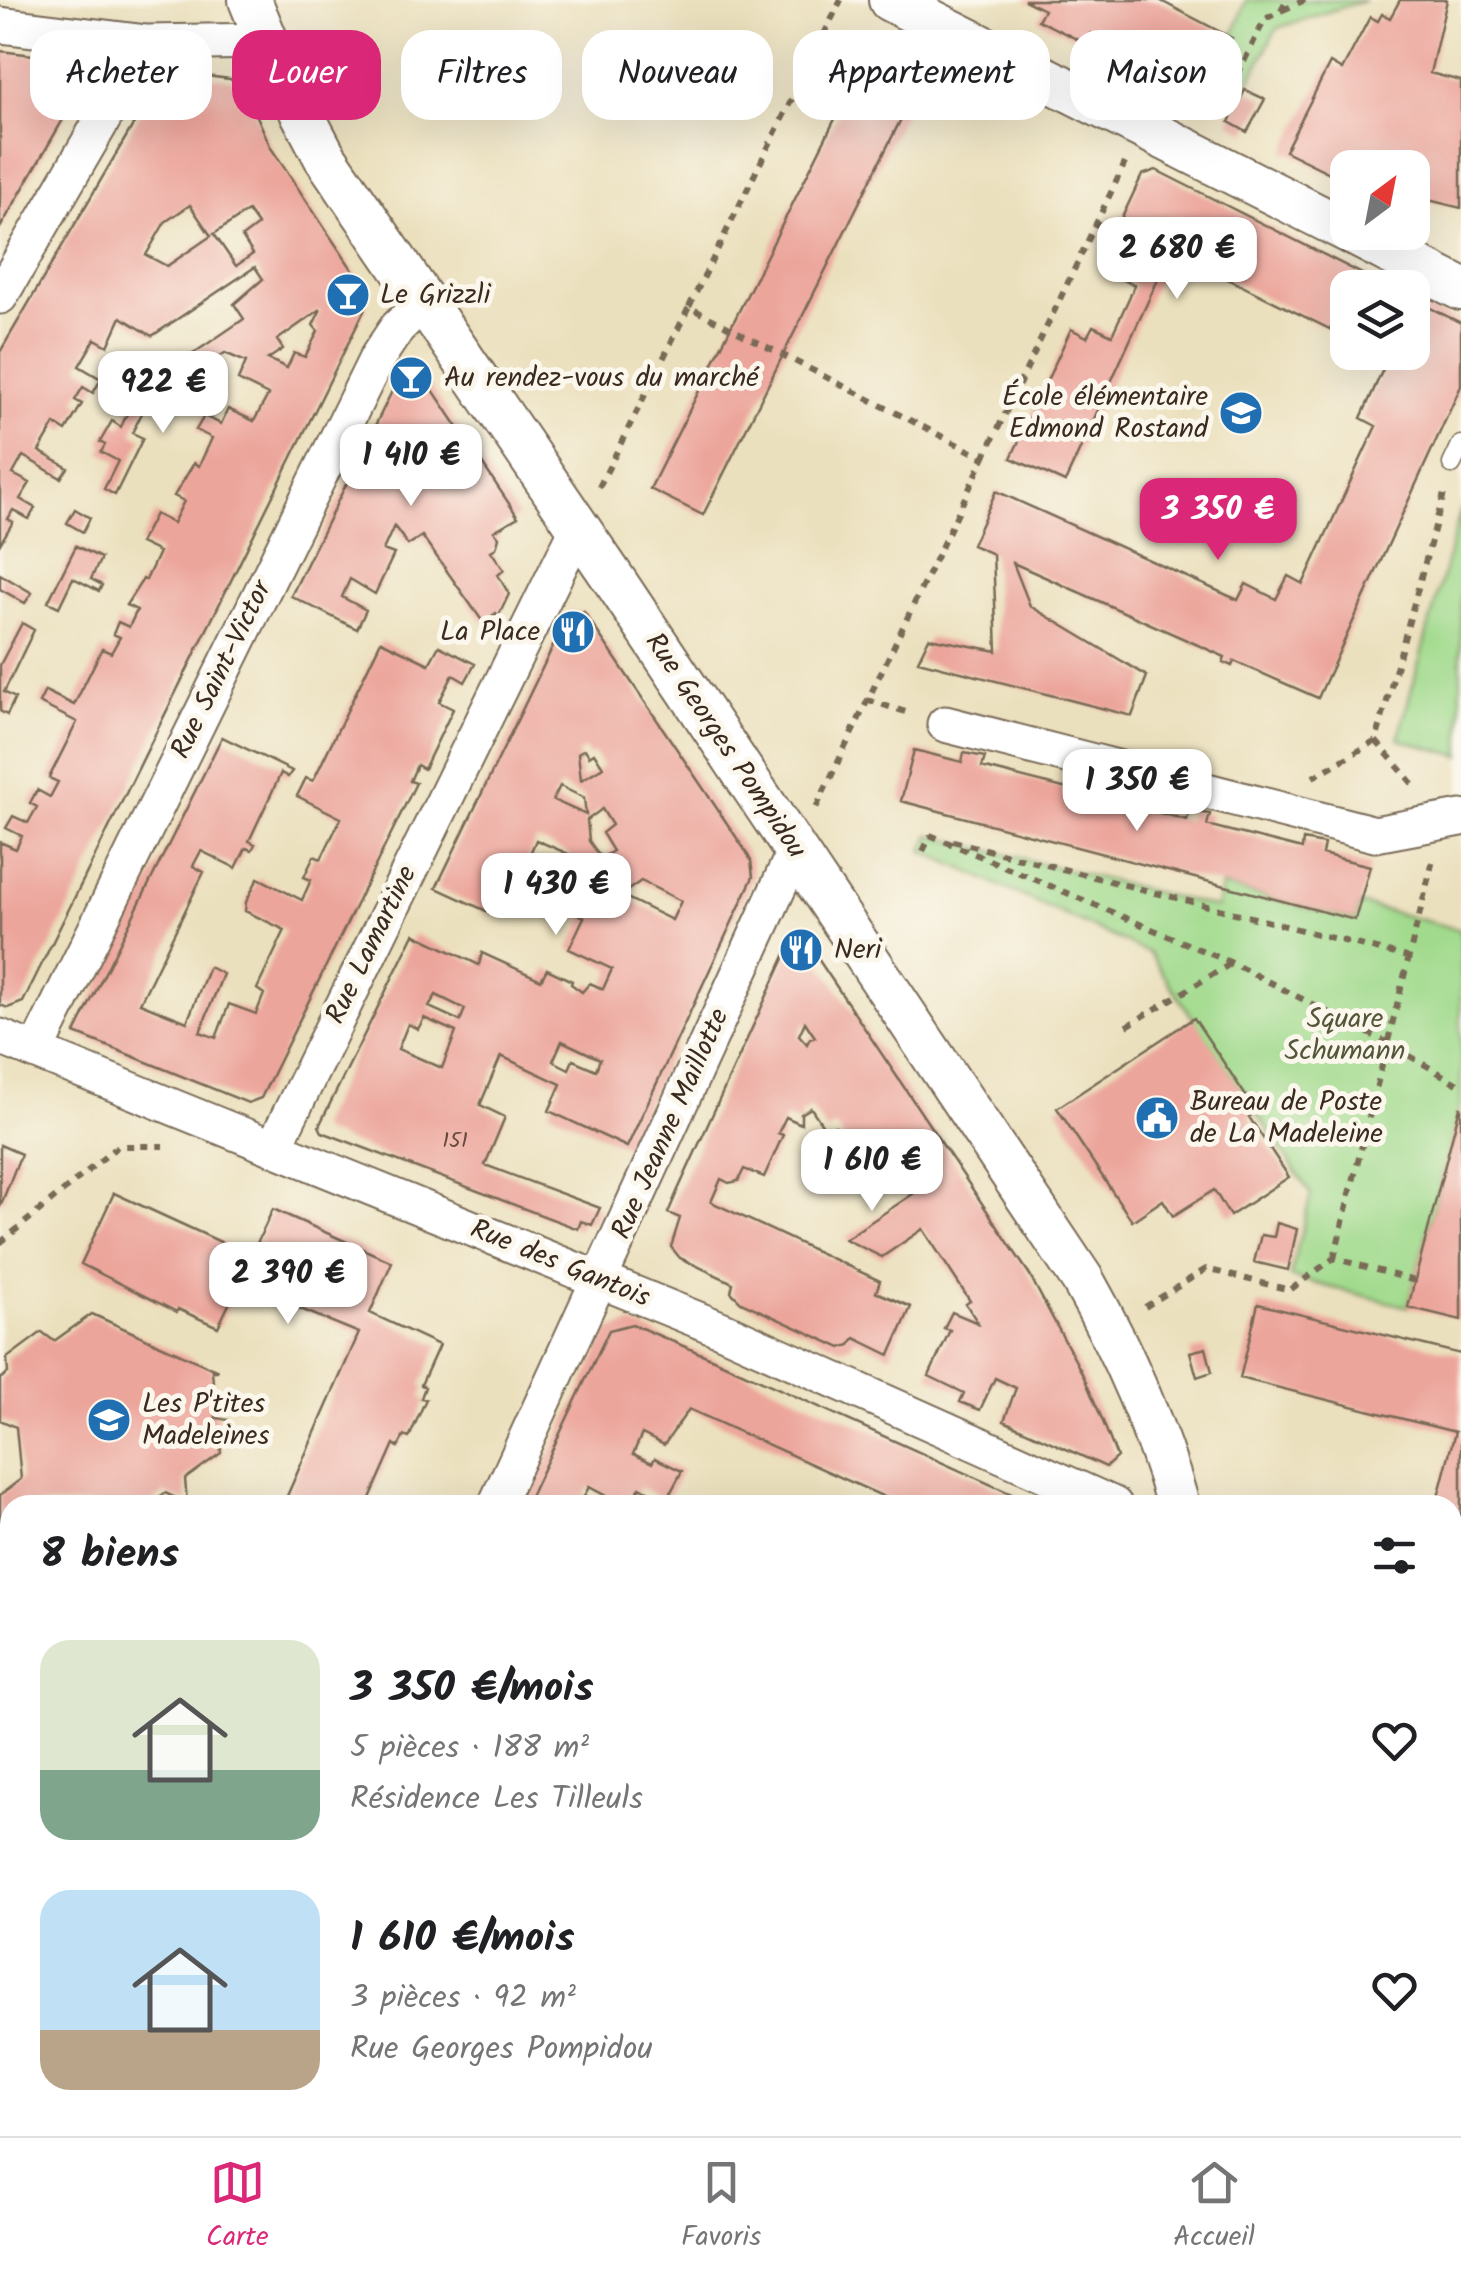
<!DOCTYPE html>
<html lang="fr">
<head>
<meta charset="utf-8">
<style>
	:root { --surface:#fff; --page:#f2f2f2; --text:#202124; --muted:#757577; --line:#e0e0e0; --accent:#db2777 }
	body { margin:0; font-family:Kalam,sans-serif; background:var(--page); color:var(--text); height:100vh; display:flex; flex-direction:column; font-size:38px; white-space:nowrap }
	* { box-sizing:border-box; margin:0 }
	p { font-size:32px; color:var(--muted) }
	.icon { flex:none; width:55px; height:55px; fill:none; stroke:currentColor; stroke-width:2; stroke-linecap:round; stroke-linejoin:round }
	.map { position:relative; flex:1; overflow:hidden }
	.details { position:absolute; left:0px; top:1495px; width:1462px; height:642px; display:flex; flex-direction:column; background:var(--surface); border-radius:30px 30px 0 0; box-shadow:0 10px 40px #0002 }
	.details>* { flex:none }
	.top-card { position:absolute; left:30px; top:30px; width:1402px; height:90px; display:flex; gap:20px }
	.needle { width:65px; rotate:32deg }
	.fabs { position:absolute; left:1330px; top:150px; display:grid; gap:20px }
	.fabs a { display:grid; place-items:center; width:100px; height:100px; border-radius:20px; background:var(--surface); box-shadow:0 10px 40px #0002; font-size:50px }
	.price { position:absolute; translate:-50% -85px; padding:0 22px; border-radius:20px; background:#fff; color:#222; font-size:32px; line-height:65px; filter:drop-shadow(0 2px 5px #0008) }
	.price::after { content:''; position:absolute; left:50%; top:60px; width:30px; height:22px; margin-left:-15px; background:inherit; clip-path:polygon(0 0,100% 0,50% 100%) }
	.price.active { background:var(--accent); color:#fff }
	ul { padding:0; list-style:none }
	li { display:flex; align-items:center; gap:30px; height:250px; padding:0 40px }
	li span { display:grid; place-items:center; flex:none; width:280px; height:200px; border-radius:30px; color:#555 }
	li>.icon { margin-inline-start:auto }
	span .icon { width:120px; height:120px; fill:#fffc; stroke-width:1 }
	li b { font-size:42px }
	h2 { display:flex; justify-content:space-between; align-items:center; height:120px; padding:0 40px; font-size:42px }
	.pill { padding:0 35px; border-radius:30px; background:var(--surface); box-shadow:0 10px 40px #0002; font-size:35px; line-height:90px }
	.pill.active { background:var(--accent); color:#fff }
	.tab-bar { display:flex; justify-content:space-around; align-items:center; height:140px; border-top:2px solid var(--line); background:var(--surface); font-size:28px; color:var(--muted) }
	.tab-bar a { display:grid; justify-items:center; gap:5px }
	.tab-bar .active { color:var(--accent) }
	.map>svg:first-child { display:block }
</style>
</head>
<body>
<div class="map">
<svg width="1461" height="2136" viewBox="0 0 1461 2136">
	<rect width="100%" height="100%" fill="#fbf7ec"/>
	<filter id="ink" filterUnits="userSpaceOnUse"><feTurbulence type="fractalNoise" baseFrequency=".01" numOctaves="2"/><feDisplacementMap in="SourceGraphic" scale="20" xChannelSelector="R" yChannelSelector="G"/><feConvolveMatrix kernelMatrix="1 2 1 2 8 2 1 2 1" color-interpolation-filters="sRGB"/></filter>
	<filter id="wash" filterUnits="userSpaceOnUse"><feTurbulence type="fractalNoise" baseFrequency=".0048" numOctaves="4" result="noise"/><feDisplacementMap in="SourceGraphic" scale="40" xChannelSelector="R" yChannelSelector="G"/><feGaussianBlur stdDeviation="2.25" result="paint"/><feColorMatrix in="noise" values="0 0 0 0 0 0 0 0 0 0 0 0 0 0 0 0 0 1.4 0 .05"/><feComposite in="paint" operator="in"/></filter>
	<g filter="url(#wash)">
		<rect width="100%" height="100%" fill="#ebe0bd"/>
		<path fill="#a1da8d" stroke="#6e8256" stroke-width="2.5" d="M 1246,0 L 1365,0 L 1277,28 L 1236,107 L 1205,92 L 1232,38 Z
			M 1461,509 L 1461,756 L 1398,739 Z
			M 930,835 L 1217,908 L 1221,886 L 1355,920 L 1360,904 L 1461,930 L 1461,1103 L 1408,1307 L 1290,1277 L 1311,1194 L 1149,953 L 923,851 Z"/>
		<g id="blocks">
			<path fill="#eca59b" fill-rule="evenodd" d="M 1024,0 L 1159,0 L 1232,38 L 1205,92 L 1090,34 L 1085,43 L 1038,20 L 1044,10 Z
				M 1400,0 L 1447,0 L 1430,73 L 1461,81 L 1461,208 L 1412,196 L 1412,168 L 1348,168 L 1348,182 L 1285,151 L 1330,63 L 1342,70 L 1370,17 L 1378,21 L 1382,14 L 1390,18 Z
				M 872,45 L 925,71 L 703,515 L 650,489 Z
				M 0,51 L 83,61 L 89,75 L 0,228 Z
				M 173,72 L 230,79 L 245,89 L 271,148 L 364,287 L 367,305 L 23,1002 L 8,1008 L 0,1005 L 0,842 L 16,849 L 22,836 L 6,828 L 13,816 L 28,823 L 37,807 L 30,803 L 37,790 L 50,797 L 58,782 L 49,778 L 77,722 L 39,703 L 45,691 L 74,705 L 102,649 L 111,653 L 120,637 L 113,634 L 118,622 L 129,627 L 137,610 L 126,605 L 143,579 L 146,580 L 159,552 L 140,543 L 155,514 L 173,523 L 184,501 L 174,496 L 194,463 L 199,466 L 212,438 L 196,430 L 204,416 L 221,424 L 228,409 L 254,421 L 268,395 L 238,380 L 246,362 L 225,353 L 205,366 L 188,357 L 244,319 L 234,304 L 263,279 L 255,267 L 152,336 L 121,317 L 108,346 L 95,339 L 79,366 L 101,379 L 93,393 L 83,387 L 75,400 L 82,404 L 66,431 L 55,424 L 39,451 L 68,468 L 61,478 L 23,456 L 13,474 L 30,483 L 20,499 L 35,508 L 29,519 L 13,510 L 8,519 L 13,522 L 0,544 L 0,352 L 160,79 ZM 190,205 L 211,236 L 167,266 L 146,255 L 165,222 ZM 248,211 L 258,225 L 242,237 L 253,254 L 236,266 L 214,234 ZM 321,309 L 313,325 L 318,331 L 305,357 L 294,353 L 287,368 L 268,359 L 283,349 L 277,340 Z
				M 1245,90 L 1265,99 L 1247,132 L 1229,122 Z
				M 1156,170 L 1390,288 L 1348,288 L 1348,338 L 1171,251 L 1065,482 L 1011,458 L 1071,329 L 1087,337 L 1093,326 L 1112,335 L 1135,285 L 1116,277 L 1136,232 L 1119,224 L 1142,175 Z
				M 1412,299 L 1461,323 L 1461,386 L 1318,698 L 1234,661 L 1232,666 L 1223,662 L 1225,657 L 1013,563 L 1030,606 L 1147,676 L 1132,716 L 918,661 L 929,638 L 997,651 L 993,554 L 972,545 L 996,491 L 1238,600 L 1246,584 L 1276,599 L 1288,576 L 1303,584 L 1376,426 L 1361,418 L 1388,358 L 1376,352 L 1412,352 Z
				M 403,369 L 419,369 L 518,517 L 494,531 L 499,537 L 496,548 L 491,551 L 504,570 L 498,575 L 509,594 L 498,617 L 496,613 L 483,622 L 422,536 L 408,545 L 394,526 L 383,550 L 394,554 L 375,594 L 350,579 L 342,597 L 366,610 L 357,629 L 291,596 Z
				M 134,399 L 146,405 L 132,433 L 143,438 L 115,495 L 104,489 L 118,461 L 101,452 L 105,445 L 100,442 L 112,421 L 121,427 Z
				M 75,509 L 90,518 L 83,532 L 67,523 Z
				M 76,546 L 101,558 L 91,579 L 102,585 L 99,591 L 73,578 L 59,607 L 48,602 Z
				M 0,574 L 32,593 L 25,603 L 0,589 Z
				M 584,612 L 745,850 L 751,861 L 753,877 L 627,1147 L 549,1111 L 561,1084 L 501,1056 L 480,1105 L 505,1117 L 485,1165 L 600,1208 L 592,1225 L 581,1221 L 578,1229 L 322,1132 L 319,1126 L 414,934 L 479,965 L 482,953 L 541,980 L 547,969 L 572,981 L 571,984 L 582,992 L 590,983 L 603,989 L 612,969 L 569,949 L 584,917 L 560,905 L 592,881 L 558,865 L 571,855 L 536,840 L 522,872 L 529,875 L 522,888 L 508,882 L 493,914 L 436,888 L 569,613 ZM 585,749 L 589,756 L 594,753 L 603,767 L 581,780 L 578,753 ZM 560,786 L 584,798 L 586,815 L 553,800 ZM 602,809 L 612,825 L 602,833 L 613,851 L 601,858 L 589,841 L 587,820 ZM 641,881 L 681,901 L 672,920 L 621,895 ZM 436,995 L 465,1009 L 460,1021 L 429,1007 ZM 424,1018 L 456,1032 L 442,1068 L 398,1049 L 408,1024 L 418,1029 ZM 562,1041 L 600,1059 L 596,1070 L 573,1060 L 569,1069 L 553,1061 Z
				M 22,623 L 34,630 L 4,692 L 15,698 L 7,715 L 0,711 L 0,665 Z
				M 381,641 L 429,664 L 439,646 L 475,664 L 465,682 L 453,675 L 439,702 L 453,709 L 424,769 L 417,765 L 410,781 L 416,783 L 261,1098 L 248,1103 L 75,1033 L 222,737 L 292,771 L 288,777 L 281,773 L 249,841 L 255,844 L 252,850 L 246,848 L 236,868 L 201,851 L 193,866 L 204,872 L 140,1003 L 187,1022 L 209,967 L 223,974 L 200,1032 L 216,1038 L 229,1004 L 256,1014 L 264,994 L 257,989 L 285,930 L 245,911 L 246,902 L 258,878 L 302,900 L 311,880 L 304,877 L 314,856 L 321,859 L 341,818 L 297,796 L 306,778 L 313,781 Z
				M 914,750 L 962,762 L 964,753 L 985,757 L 982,767 L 1075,791 L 1076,782 L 1098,786 L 1095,796 L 1187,820 L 1190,811 L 1210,814 L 1207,825 L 1302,849 L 1303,840 L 1324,844 L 1322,854 L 1370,866 L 1355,920 L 901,801 Z
				M 806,941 L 1028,1272 L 1083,1375 L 1102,1419 L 1117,1457 L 1106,1467 L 1004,1421 L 1016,1388 L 995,1378 L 980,1410 L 960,1402 L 964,1393 L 929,1376 L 950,1330 L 944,1328 L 952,1312 L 978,1323 L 966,1304 L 970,1301 L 923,1229 L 882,1257 L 845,1239 L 925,1186 L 917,1174 L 905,1181 L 897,1169 L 864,1192 L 854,1177 L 844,1184 L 826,1159 L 816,1166 L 812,1161 L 819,1152 L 829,1156 L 847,1144 L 835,1126 L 827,1132 L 811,1108 L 801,1114 L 801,1124 L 786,1117 L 778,1133 L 783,1135 L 764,1177 L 744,1169 L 738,1181 L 729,1183 L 721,1179 L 711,1202 L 880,1281 L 876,1292 L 911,1307 L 890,1355 L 855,1338 L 850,1345 L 841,1348 L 741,1302 L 731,1292 L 733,1283 L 680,1258 L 671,1247 L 680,1218 L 668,1213 L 677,1192 L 791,943 ZM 805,1022 L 815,1037 L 810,1038 L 807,1044 L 799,1035 Z
				M 1194,1018 L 1256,1111 L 1249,1117 L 1289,1177 L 1230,1216 L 1214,1190 L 1173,1216 L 1163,1200 L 1132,1221 L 1057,1108 Z
				M 1460,1107 L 1461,1107 L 1461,1320 L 1408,1307 Z
				M 0,1145 L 21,1154 L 0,1207 Z
				M 114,1193 L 251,1256 L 273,1209 L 392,1262 L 370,1313 L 439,1345 L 421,1385 L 425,1387 L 421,1398 L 426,1399 L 409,1438 L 404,1436 L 398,1447 L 394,1444 L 367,1505 L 283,1505 L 359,1333 L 259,1292 L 260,1288 L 241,1279 L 218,1327 L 178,1309 L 177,1312 L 81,1264 Z
				M 1277,1223 L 1297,1229 L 1288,1270 L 1254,1262 L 1261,1235 L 1274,1237 Z
				M 1258,1304 L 1461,1354 L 1461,1701 L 1456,1721 L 1452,1719 L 1452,1505 L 1436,1505 L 1455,1432 L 1240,1378 Z
				M 92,1314 L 218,1371 L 212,1371 L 216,1418 L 228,1420 L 229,1436 L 220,1437 L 221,1453 L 185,1479 L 187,1503 L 165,1493 L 148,1505 L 10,1505 L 10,1527 L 0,1522 L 0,1495 L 21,1479 L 16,1427 L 0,1420 L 0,1379 L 8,1373 L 7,1358 L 42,1332 L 54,1341 Z
				M 632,1324 L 711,1358 L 1036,1505 L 902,1505 L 689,1409 L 664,1445 L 642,1434 L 633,1454 L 652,1463 L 655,1458 L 682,1471 L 666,1501 L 640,1487 L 632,1502 L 637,1505 L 619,1505 L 620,1502 L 612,1498 L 608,1505 L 604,1503 L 606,1496 L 589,1487 L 583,1498 L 591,1502 L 594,1498 L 607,1505 L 526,1505 L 609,1330 Z
				M 1206,1348 L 1212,1372 L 1197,1377 L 1190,1352 Z
				M 0,1629 L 10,1635 L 10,1668 L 0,1685 Z
				M 1461,1869 L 1461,1958 L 1452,1954 L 1452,1886 Z
				M 43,2128 L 116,2128 L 113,2136 L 39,2136 Z
				M 273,2128 L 292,2128 L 311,2136 L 265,2136 Z
				M 506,2128 L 733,2129 L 770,2128 L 768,2136 L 528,2136 Z
				M 870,2128 L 1049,2128 L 1058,2132 L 1056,2136 L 890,2136 Z"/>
		</g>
	</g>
	<g filter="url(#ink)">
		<use href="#blocks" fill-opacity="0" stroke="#796a56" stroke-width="2.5"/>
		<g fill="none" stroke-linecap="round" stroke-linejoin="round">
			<defs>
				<path id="service" d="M 1452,464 L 1461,445
					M 0,1844 L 10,1827"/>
				<path id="minor" d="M 0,25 L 147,43 L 266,41
					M 0,296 L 147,43
					M 945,724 L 1375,834 L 1461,818
					M 0,1037 L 723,1330 L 1114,1505
					M 36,1051 L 377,358 L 397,328 L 425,301
					M 274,1147 L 578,528
					M 496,1505 L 795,851
					M 1452,1773 L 1461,1776
					M 357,2128 L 376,2136
					M 1127,2128 L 1171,2134
					M 212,2136 L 216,2128"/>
				<path id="tertiary" d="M 250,0 L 276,64 L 325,157 L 617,584 L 1082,1279 C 1122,1350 1156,1427 1178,1505
					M 890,0 L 1348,231
					M 1350,232 L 1461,289
					M 1171,2136 L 1171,2128"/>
			</defs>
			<use href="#service" stroke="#796a56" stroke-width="21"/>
			<use href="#minor" stroke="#796a56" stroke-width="39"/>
			<use href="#tertiary" stroke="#796a56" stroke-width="46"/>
			<path stroke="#796a56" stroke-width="6" stroke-dasharray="8 8" stroke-linecap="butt" d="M 1283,10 L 1305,0
				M 1216,118 L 1265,19 L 1281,11 L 1287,0
				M 689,307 L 841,0
				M 984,458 L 1125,163
				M 599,487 L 689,307 L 984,458 L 815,810
				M 867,700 L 909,713
				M 1376,741 L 1417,789
				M 1313,777 L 1376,741 L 1445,490
				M 930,835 L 1232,963 L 1386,1042 L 1461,1086
				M 953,841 L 1407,957
				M 923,851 L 931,835
				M 1127,1026 L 1232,963
				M 0,1243 L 118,1146 L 163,1146
				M 1334,1258 L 1433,860
				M 1145,1307 L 1206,1269 L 1290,1290 L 1334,1258 L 1415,1281
				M 0,1593 L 10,1599
				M 1452,1963 L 1461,1967
				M 1452,2055 L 1461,2058"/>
			<use href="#service" stroke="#fff" stroke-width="18"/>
			<use href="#minor" stroke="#fff" stroke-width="35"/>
			<use href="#tertiary" stroke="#fff" stroke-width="42"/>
		</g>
	</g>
	<defs>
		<symbol id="bar-disc" viewBox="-11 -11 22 22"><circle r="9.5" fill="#1f6fb2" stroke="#fbf7ec"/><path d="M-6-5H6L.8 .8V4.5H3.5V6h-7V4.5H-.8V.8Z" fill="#fff"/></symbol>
		<symbol id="school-disc" viewBox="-11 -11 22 22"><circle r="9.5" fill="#1f6fb2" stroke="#fbf7ec"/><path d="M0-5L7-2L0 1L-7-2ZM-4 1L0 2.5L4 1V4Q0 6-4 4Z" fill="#fff"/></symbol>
		<symbol id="restaurant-disc" viewBox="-11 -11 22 22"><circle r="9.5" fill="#1f6fb2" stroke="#fbf7ec"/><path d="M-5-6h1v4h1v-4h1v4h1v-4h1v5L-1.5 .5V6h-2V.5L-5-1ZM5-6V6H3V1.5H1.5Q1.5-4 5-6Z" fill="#fff"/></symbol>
		<symbol id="civic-disc" viewBox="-11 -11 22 22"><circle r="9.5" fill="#1f6fb2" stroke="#fbf7ec"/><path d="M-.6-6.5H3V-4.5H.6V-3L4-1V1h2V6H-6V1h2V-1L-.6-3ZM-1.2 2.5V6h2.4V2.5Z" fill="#fff"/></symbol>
	</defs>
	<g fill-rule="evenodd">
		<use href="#bar-disc" x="323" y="270" width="50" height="50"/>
		<use href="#bar-disc" x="386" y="353" width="50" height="50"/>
		<use href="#school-disc" x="1216" y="388" width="50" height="50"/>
		<use href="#restaurant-disc" x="548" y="607" width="50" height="50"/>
		<use href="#restaurant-disc" x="776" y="925" width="50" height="50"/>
		<use href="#civic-disc" x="1132" y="1093" width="50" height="50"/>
		<use href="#school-disc" x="84" y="1395" width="50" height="50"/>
	</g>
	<g text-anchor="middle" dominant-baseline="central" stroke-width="10" stroke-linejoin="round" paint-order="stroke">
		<g font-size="22" fill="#67493d">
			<text x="455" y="1141">151</text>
		</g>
		<g font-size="28" fill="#3b2a1e" stroke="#fbf7ec" text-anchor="start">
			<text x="380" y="295">Le Grizzli</text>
			<text x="444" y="378">Au rendez-vous du marché</text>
			<text x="1208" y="397" text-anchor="end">École élémentaire<tspan x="1208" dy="32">Edmond Rostand</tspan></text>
			<text x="540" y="632" text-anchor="end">La Place</text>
			<text x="834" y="950">Neri</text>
			<text x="1190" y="1102">Bureau de Poste<tspan x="1190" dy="32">de La Madeleine</tspan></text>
			<text x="142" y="1404">Les P'tites<tspan x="142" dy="32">Madeleines</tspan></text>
		</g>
		<g font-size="28" fill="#3b2a1e" stroke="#fbf7ec">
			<text transform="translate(222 670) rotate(-64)">Rue Saint-Victor</text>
			<text transform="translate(725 746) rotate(56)">Rue Georges Pompidou</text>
			<text transform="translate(372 945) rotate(-64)">Rue Lamartine</text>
			<text transform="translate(671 1124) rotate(-66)">Rue Jeanne Maillotte</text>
			<text transform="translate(560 1264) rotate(22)">Rue des Gantois</text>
		</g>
		<g font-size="28" fill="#54563a" stroke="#fbf7ec">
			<text x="1345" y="1019">Square<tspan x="1345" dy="32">Schumann</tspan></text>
		</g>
	</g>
</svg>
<div class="fabs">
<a><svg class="needle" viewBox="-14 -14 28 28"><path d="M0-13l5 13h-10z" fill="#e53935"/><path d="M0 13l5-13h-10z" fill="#757577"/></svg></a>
<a><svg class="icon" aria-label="layers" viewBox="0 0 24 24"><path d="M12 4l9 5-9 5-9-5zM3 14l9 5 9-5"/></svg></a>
</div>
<b class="price" style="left:1177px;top:302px">2 680 €</b>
<b class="price" style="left:163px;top:436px">922 €</b>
<b class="price" style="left:411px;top:509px">1 410 €</b>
<b class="price active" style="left:1218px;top:563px">3 350 €</b>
<b class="price" style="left:1137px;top:834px">1 350 €</b>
<b class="price" style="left:556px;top:938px">1 430 €</b>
<b class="price" style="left:872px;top:1214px">1 610 €</b>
<b class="price" style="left:288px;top:1327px">2 390 €</b>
<div class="top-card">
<a class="pill">Acheter</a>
<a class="pill active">Louer</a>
<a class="pill">Filtres</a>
<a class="pill">Nouveau</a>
<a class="pill">Appartement</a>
<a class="pill">Maison</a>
</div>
<section class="details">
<h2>8 biens<svg class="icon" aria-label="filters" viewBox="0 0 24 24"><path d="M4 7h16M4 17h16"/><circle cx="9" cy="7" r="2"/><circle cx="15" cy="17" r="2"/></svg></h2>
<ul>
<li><span style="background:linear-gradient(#dfe7d0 65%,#7fa58c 0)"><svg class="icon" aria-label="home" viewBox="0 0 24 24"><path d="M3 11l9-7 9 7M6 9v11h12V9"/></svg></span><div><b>3 350 €/mois</b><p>5 pièces · 188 m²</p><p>Résidence Les Tilleuls</p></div><svg class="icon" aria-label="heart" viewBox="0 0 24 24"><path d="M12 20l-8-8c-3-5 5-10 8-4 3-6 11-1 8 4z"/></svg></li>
<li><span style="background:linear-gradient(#bfe0f5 70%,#b9a48a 0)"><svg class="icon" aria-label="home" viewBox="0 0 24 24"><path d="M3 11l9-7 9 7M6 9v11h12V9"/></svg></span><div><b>1 610 €/mois</b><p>3 pièces · 92 m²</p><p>Rue Georges Pompidou</p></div><svg class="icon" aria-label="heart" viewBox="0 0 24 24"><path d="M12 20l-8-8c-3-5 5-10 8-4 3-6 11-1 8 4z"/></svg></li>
</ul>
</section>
</div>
<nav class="tab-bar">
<a class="active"><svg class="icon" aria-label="map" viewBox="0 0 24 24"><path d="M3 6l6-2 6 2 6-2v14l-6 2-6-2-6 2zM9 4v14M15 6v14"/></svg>Carte</a>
<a><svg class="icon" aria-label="saved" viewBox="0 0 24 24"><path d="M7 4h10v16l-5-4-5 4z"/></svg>Favoris</a>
<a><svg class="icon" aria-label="home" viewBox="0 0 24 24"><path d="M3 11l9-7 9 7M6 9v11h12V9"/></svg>Accueil</a>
</nav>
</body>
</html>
